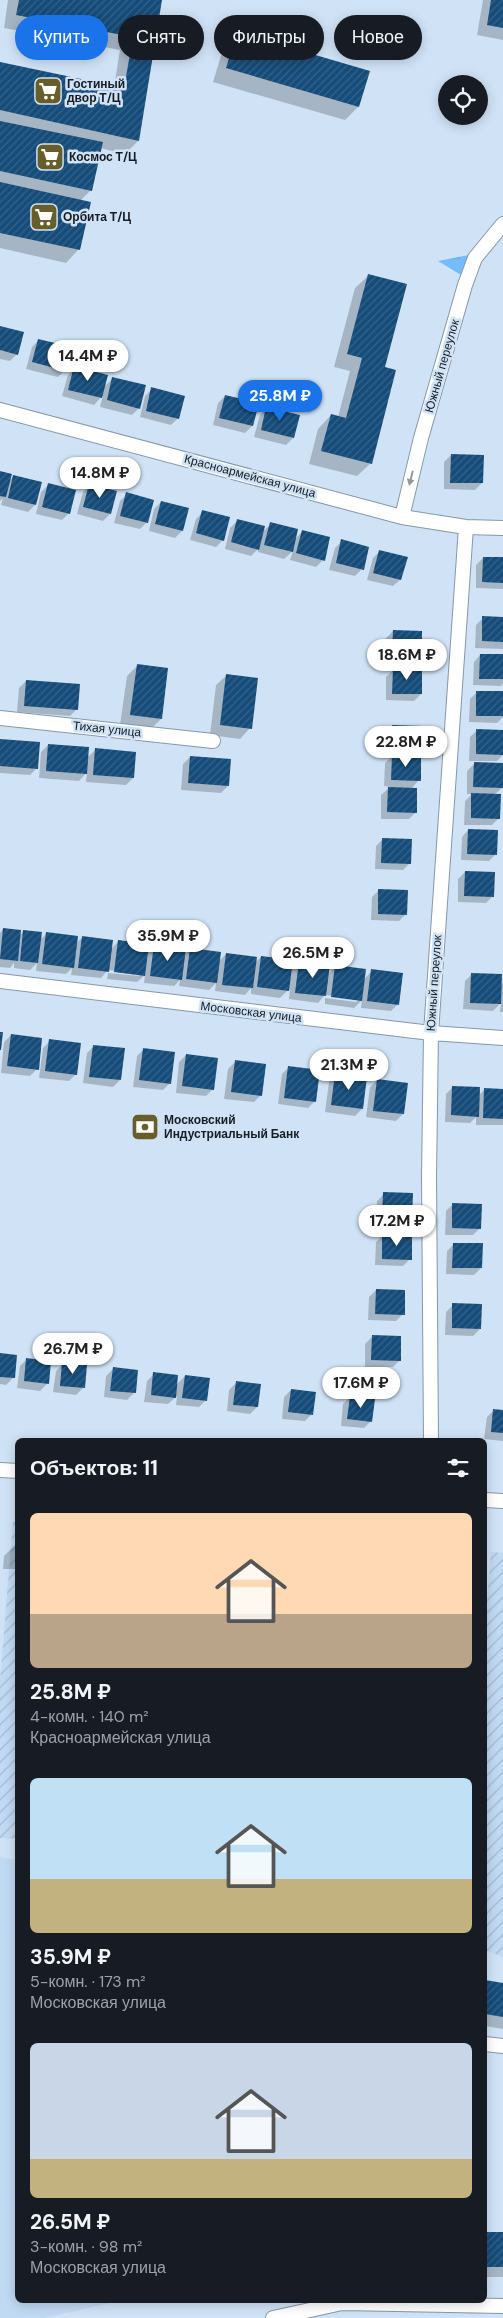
<!DOCTYPE html>
<html lang="ru">
<head>
<meta charset="utf-8">
<style>
	:root { --surface:#171b24; --page:#20242c; --text:#f1f3f6; --muted:#9ea1a6; --accent:#1a73e8 }
	body { margin:0; font-family:"DM Sans",sans-serif; background:var(--page); color:var(--text); height:100vh; display:flex; flex-direction:column; font-size:19px; white-space:nowrap }
	* { box-sizing:border-box; margin:0 }
	p { font-size:16px; color:var(--muted) }
	.icon { flex:none; width:28px; height:28px; fill:none; stroke:currentColor; stroke-width:2; stroke-linecap:round; stroke-linejoin:round }
	.map { position:relative; flex:1; overflow:hidden }
	.drawer { position:absolute; left:15px; top:1438px; width:472px; height:865px; display:flex; flex-direction:column; background:var(--surface); border-radius:8px; box-shadow:0 2px 12px #0003 }
	.drawer>* { flex:none }
	.top-card { position:absolute; left:15px; top:15px; width:474px; height:45px; display:flex; gap:10px }
	.tools { position:absolute; left:438px; top:75px; display:grid; gap:10px }
	.tools a { display:grid; place-items:center; width:50px; height:50px; border-radius:50%; background:var(--surface); box-shadow:0 2px 12px #0003; font-size:25px }
	.price { position:absolute; translate:-50% -42px; padding:0 11px; border-radius:18px; background:#fff; color:#222; font-size:16px; line-height:32px; filter:drop-shadow(0 1px 2px #0008) }
	.price::after { content:''; position:absolute; left:50%; top:30px; width:15px; height:11px; margin-left:-8px; background:inherit; clip-path:polygon(0 0,100% 0,50% 100%) }
	.price.selected { background:var(--accent); color:#fff }
	ul { padding:0; list-style:none }
	li { display:grid; align-content:center; gap:10px; height:265px; padding:0 15px }
	li span { display:grid; place-items:center; height:155px; border-radius:8px; color:#555 }
	li>.icon { margin-inline-start:auto }
	span .icon { width:90px; height:90px; fill:#fffc; stroke-width:1 }
	li b { font-size:21px }
	h2 { display:flex; justify-content:space-between; align-items:center; height:60px; padding:0 15px; font-size:21px }
	.pill { padding:0 18px; border-radius:22px; background:var(--surface); box-shadow:0 2px 12px #0003; font-size:18px; line-height:45px }
	.pill.selected { background:var(--accent); color:#fff }
	.map>svg:first-child { display:block }
</style>
</head>
<body>
<div class="map">
<svg width="503" height="2318" viewBox="0 0 503 2318">
	<defs>
		<pattern id="industrial-furrows" width="10" height="10" patternUnits="userSpaceOnUse" patternTransform="scale(1.25)"><rect width="10" height="10" fill="#c1daf3"/><path d="M-1 1l2-2M0 10L10 0M9 11l2-2" fill="none" stroke="#a5bad0"/></pattern>
		<pattern id="grass-tufts" width="24" height="20" patternUnits="userSpaceOnUse" patternTransform="scale(1.25)"><rect width="24" height="20" fill="#76bbfb"/><path d="M3 7l-1-3M5 7V3M7 7l1-3M15 17l-1-3M17 17v-4M19 17l1-3" fill="none" stroke="#65a0d7"/></pattern>
		<pattern id="building-hatch" width="6" height="6" patternUnits="userSpaceOnUse" patternTransform="scale(1.25)"><rect width="6" height="6" fill="#154c7a"/><path d="M-1 1l2-2M0 6l6-6M5 7l2-2" fill="none" stroke="#366287"/></pattern>
	</defs>
	<rect width="100%" height="100%" fill="#d0e3f6"/>
	<path fill="#c1daf3" d="M 0,1857 L 18,1860 L 18,2300 L 123,2300 L 45,2318 L 0,2318 Z"/>
	<path fill="url(#industrial-furrows)" d="M 13,1521 L 18,1522 L 17,1839 L 0,1838 L 0,1680 Z
		M 491,1552 L 503,1553 L 503,1957 L 485,1950 L 485,1627 Z"/>
	<path fill="url(#grass-tufts)" d="M 469,255 L 461,275 L 438,261 Z"/>
	<path fill="#0003" d="M 8,0 L 160,0 L 138,141 L 125,154 L 100,148 L 91,190 L 80,201 L 79,249 L 66,263 L 0,248 L 0,63 L 114,87 L 120,50 L 4,28 Z
		M 483,0 L 503,0 L 503,40 L 477,35 Z
		M 237,33 L 368,72 L 358,107 L 345,120 L 213,82 L 224,46 Z
		M 369,275 L 384,368 L 371,463 L 357,476 L 309,464 L 318,429 L 331,415 L 338,417 L 350,371 L 334,367 L 355,288 Z
		M 0,327 L 17,354 L 10,361 L 0,359 Z
		M 39,340 L 65,370 L 58,377 L 26,369 L 32,347 Z
		M 75,368 L 104,387 L 113,378 L 139,408 L 132,415 L 100,407 L 103,395 L 94,405 L 62,396 L 68,375 Z
		M 152,389 L 178,418 L 171,425 L 140,417 L 145,396 Z
		M 225,396 L 257,404 L 252,426 L 245,433 L 213,425 L 218,403 Z
		M 267,408 L 293,438 L 286,445 L 254,437 L 260,415 Z
		M 451,455 L 482,483 L 475,490 L 444,489 L 444,462 Z
		M 0,472 L 8,482 L 14,476 L 35,505 L 28,512 L 1,505 L 3,498 L 0,501 Z
		M 48,485 L 69,513 L 62,520 L 36,514 L 41,492 Z
		M 90,485 L 110,514 L 103,521 L 77,514 L 83,492 Z
		M 127,494 L 147,522 L 140,529 L 114,523 L 120,501 Z
		M 161,502 L 187,509 L 182,531 L 175,538 L 149,531 L 154,509 Z
		M 203,512 L 223,540 L 216,547 L 190,540 L 196,519 Z
		M 237,521 L 262,532 L 271,524 L 295,539 L 303,531 L 323,560 L 316,567 L 290,560 L 293,551 L 284,559 L 258,552 L 259,548 L 251,556 L 225,549 L 230,528 Z
		M 342,541 L 362,569 L 355,576 L 329,570 L 335,548 Z
		M 380,551 L 400,580 L 393,586 L 367,580 L 373,558 Z
		M 483,558 L 503,559 L 503,589 L 476,588 L 476,565 Z
		M 483,618 L 503,618 L 503,649 L 475,648 L 476,625 Z
		M 393,631 L 421,655 L 414,662 L 386,662 L 386,638 Z
		M 480,655 L 503,655 L 503,683 L 501,686 L 473,685 L 474,662 Z
		M 137,666 L 161,719 L 151,729 L 120,725 L 127,676 Z
		M 393,670 L 421,694 L 414,701 L 386,700 L 386,677 Z
		M 227,675 L 250,728 L 240,739 L 210,735 L 216,685 Z
		M 26,681 L 77,709 L 70,716 L 17,712 L 19,688 Z
		M 477,692 L 503,693 L 503,717 L 497,723 L 469,722 L 470,699 Z
		M 393,727 L 420,751 L 414,757 L 419,780 L 411,789 L 416,812 L 409,819 L 381,819 L 381,795 L 390,787 L 384,786 L 385,763 L 391,757 L 385,757 L 386,734 Z
		M 477,730 L 503,731 L 503,755 L 497,761 L 469,761 L 470,737 Z
		M 0,740 L 37,768 L 30,775 L 0,773 Z
		M 48,745 L 87,758 L 95,750 L 133,778 L 126,785 L 86,782 L 87,772 L 79,781 L 39,778 L 41,752 Z
		M 190,757 L 228,786 L 221,793 L 181,790 L 183,764 Z
		M 474,764 L 502,788 L 494,795 L 499,818 L 492,825 L 464,825 L 465,801 L 472,794 L 467,794 L 467,771 Z
		M 468,830 L 496,854 L 489,861 L 461,860 L 462,837 Z
		M 383,839 L 410,863 L 403,870 L 375,869 L 376,846 Z
		M 465,872 L 493,896 L 486,903 L 458,902 L 458,879 Z
		M 379,890 L 406,914 L 399,921 L 371,920 L 372,897 Z
		M 3,929 L 19,936 L 24,931 L 40,940 L 46,934 L 75,944 L 82,938 L 111,949 L 118,942 L 147,953 L 155,945 L 184,955 L 190,949 L 219,961 L 226,954 L 255,963 L 261,957 L 290,971 L 299,962 L 328,974 L 335,967 L 364,979 L 372,971 L 398,1004 L 391,1011 L 361,1008 L 362,1000 L 354,1008 L 325,1004 L 325,998 L 357,1002 L 357,999 L 325,995 L 318,1003 L 289,999 L 290,988 L 280,998 L 251,994 L 251,988 L 245,995 L 215,991 L 216,983 L 209,990 L 179,986 L 180,980 L 174,986 L 144,983 L 145,975 L 137,982 L 107,979 L 108,973 L 140,976 L 140,974 L 108,970 L 101,978 L 71,975 L 72,968 L 66,974 L 36,971 L 37,963 L 30,970 L 14,968 L 14,963 L 10,968 L 0,967 L 0,933 Z
		M 472,974 L 500,985 L 503,982 L 503,1012 L 500,1012 L 501,1003 L 493,1011 L 463,1009 L 465,981 Z
		M 11,1035 L 37,1069 L 30,1076 L 1,1073 L 4,1042 Z
		M 50,1041 L 76,1074 L 69,1081 L 39,1078 L 43,1048 Z
		M 94,1046 L 120,1080 L 113,1087 L 83,1083 L 87,1053 Z
		M 144,1049 L 170,1083 L 163,1090 L 133,1087 L 137,1056 Z
		M 186,1055 L 213,1089 L 206,1096 L 176,1093 L 179,1062 Z
		M 235,1062 L 261,1095 L 254,1102 L 224,1099 L 228,1069 Z
		M 289,1067 L 315,1101 L 308,1108 L 278,1104 L 282,1074 Z
		M 336,1075 L 362,1109 L 355,1116 L 325,1112 L 329,1082 Z
		M 377,1080 L 403,1114 L 396,1121 L 366,1117 L 370,1087 Z
		M 453,1087 L 478,1096 L 484,1090 L 503,1090 L 503,1125 L 476,1125 L 476,1117 L 470,1123 L 445,1122 L 446,1094 Z
		M 384,1194 L 411,1218 L 404,1225 L 376,1224 L 377,1201 Z
		M 453,1204 L 480,1228 L 473,1235 L 445,1235 L 446,1211 Z
		M 383,1235 L 410,1259 L 403,1266 L 375,1265 L 376,1242 Z
		M 454,1244 L 481,1268 L 474,1275 L 446,1274 L 447,1251 Z
		M 376,1290 L 403,1314 L 396,1321 L 368,1320 L 369,1297 Z
		M 453,1305 L 480,1329 L 473,1336 L 445,1335 L 446,1312 Z
		M 372,1337 L 400,1360 L 393,1367 L 365,1367 L 365,1344 Z
		M 0,1355 L 13,1378 L 6,1385 L 0,1384 Z
		M 27,1359 L 47,1384 L 40,1391 L 17,1388 L 20,1366 Z
		M 63,1364 L 83,1388 L 76,1395 L 53,1392 L 56,1371 Z
		M 113,1369 L 134,1393 L 127,1400 L 104,1397 L 106,1376 Z
		M 154,1374 L 176,1385 L 185,1376 L 206,1400 L 199,1407 L 176,1405 L 177,1396 L 168,1404 L 144,1402 L 147,1381 Z
		M 236,1383 L 257,1407 L 250,1414 L 227,1411 L 229,1390 Z
		M 291,1390 L 312,1414 L 305,1421 L 282,1419 L 284,1397 Z
		M 350,1397 L 371,1421 L 364,1428 L 341,1426 L 343,1404 Z
		M 494,1410 L 503,1411 L 503,1441 L 484,1439 L 487,1417 Z
		M 18,1542 L 18,1569 L 3,1569 L 4,1556 Z
		M 485,1981 L 503,1985 L 503,2029 L 485,2026 Z
		M 485,2233 L 503,2233 L 503,2277 L 485,2277 Z"/>
	<path fill="url(#building-hatch)" d="M 19,0 L 162,0 L 139,141 L 0,110 L 0,62 L 124,88 L 133,37 L 16,15 Z
		M 491,0 L 503,0 L 503,28 L 487,25 Z
		M 237,32 L 370,71 L 359,107 L 226,68 Z
		M 0,121 L 103,142 L 92,191 L 0,171 Z
		M 0,182 L 91,202 L 80,250 L 0,233 Z
		M 368,274 L 407,284 L 385,367 L 396,370 L 372,464 L 321,451 L 331,414 L 346,418 L 362,358 L 347,354 Z
		M 0,326 L 24,332 L 18,355 L 0,350 Z
		M 38,339 L 72,347 L 66,371 L 32,362 Z
		M 74,366 L 108,375 L 102,398 L 68,390 Z
		M 112,377 L 146,385 L 140,409 L 107,400 Z
		M 151,387 L 185,396 L 179,419 L 146,411 Z
		M 225,395 L 259,403 L 253,426 L 219,418 Z
		M 266,407 L 300,415 L 294,438 L 261,430 Z
		M 451,454 L 484,455 L 483,483 L 450,483 Z
		M 0,471 L 12,474 L 6,497 L 0,496 Z
		M 13,475 L 42,482 L 36,505 L 8,498 Z
		M 48,483 L 76,490 L 70,514 L 42,507 Z
		M 89,484 L 117,491 L 111,514 L 83,507 Z
		M 126,492 L 154,500 L 148,523 L 120,516 Z
		M 161,501 L 189,508 L 183,531 L 155,524 Z
		M 202,510 L 230,517 L 224,541 L 196,533 Z
		M 237,519 L 265,526 L 259,550 L 231,542 Z
		M 270,522 L 298,529 L 293,552 L 264,545 Z
		M 302,530 L 330,537 L 325,561 L 296,553 Z
		M 341,539 L 369,547 L 364,570 L 336,563 Z
		M 379,550 L 408,557 L 401,580 L 373,573 Z
		M 483,557 L 503,557 L 503,583 L 482,582 Z
		M 482,616 L 503,617 L 503,642 L 482,641 Z
		M 393,630 L 422,631 L 422,656 L 392,655 Z
		M 480,654 L 503,654 L 503,679 L 479,679 Z
		M 137,664 L 168,668 L 162,719 L 130,715 Z
		M 393,668 L 422,669 L 422,694 L 392,694 Z
		M 226,674 L 258,678 L 252,729 L 220,725 Z
		M 26,680 L 80,684 L 78,710 L 24,706 Z
		M 476,691 L 503,691 L 503,716 L 476,716 Z
		M 392,725 L 422,726 L 421,751 L 392,750 Z
		M 476,729 L 503,730 L 503,755 L 476,754 Z
		M 0,739 L 40,742 L 38,769 L 0,766 Z
		M 48,744 L 89,747 L 87,774 L 46,771 Z
		M 95,748 L 136,752 L 134,778 L 93,775 Z
		M 392,755 L 421,756 L 421,781 L 391,780 Z
		M 190,756 L 231,759 L 229,786 L 188,783 Z
		M 474,762 L 503,763 L 503,788 L 473,787 Z
		M 388,787 L 417,788 L 417,813 L 387,812 Z
		M 471,793 L 501,794 L 500,819 L 471,818 Z
		M 468,829 L 498,830 L 497,855 L 467,854 Z
		M 382,838 L 412,839 L 411,864 L 381,863 Z
		M 465,871 L 495,872 L 494,897 L 464,896 Z
		M 378,889 L 408,890 L 407,915 L 378,914 Z
		M 3,928 L 21,930 L 18,961 L 0,959 Z
		M 23,930 L 42,932 L 38,963 L 20,961 Z
		M 46,932 L 78,936 L 74,968 L 42,964 Z
		M 82,936 L 113,940 L 109,972 L 78,968 Z
		M 118,940 L 149,944 L 145,976 L 114,972 Z
		M 154,944 L 186,948 L 182,980 L 150,976 Z
		M 190,948 L 221,952 L 217,983 L 186,979 Z
		M 226,953 L 257,957 L 253,988 L 222,985 Z
		M 261,956 L 293,960 L 289,991 L 257,987 Z
		M 299,961 L 330,964 L 326,996 L 295,993 Z
		M 335,965 L 366,969 L 362,1001 L 331,997 Z
		M 371,969 L 403,973 L 399,1005 L 367,1001 Z
		M 471,973 L 502,974 L 501,1004 L 470,1003 Z
		M 0,1032 L 3,1032 L 1,1050 L 0,1050 Z
		M 11,1034 L 42,1038 L 39,1070 L 7,1066 Z
		M 49,1039 L 81,1043 L 77,1075 L 45,1071 Z
		M 93,1045 L 125,1048 L 121,1080 L 89,1077 Z
		M 143,1048 L 175,1052 L 171,1084 L 139,1080 Z
		M 186,1054 L 218,1058 L 214,1090 L 182,1086 Z
		M 235,1060 L 266,1064 L 262,1096 L 231,1092 Z
		M 288,1066 L 320,1070 L 316,1102 L 284,1098 Z
		M 335,1073 L 367,1077 L 363,1109 L 331,1105 Z
		M 377,1079 L 408,1083 L 404,1114 L 373,1111 Z
		M 452,1086 L 480,1087 L 479,1117 L 451,1115 Z
		M 484,1088 L 503,1089 L 503,1119 L 483,1118 Z
		M 383,1192 L 413,1193 L 412,1218 L 382,1217 Z
		M 452,1203 L 482,1204 L 481,1229 L 452,1228 Z
		M 382,1234 L 412,1235 L 412,1260 L 382,1259 Z
		M 453,1243 L 483,1243 L 482,1268 L 452,1268 Z
		M 376,1289 L 405,1290 L 405,1315 L 375,1314 Z
		M 452,1303 L 482,1304 L 481,1329 L 452,1328 Z
		M 372,1335 L 401,1336 L 401,1361 L 371,1360 Z
		M 0,1353 L 17,1355 L 15,1378 L 0,1377 Z
		M 26,1358 L 51,1361 L 49,1384 L 24,1381 Z
		M 62,1362 L 87,1365 L 85,1388 L 60,1386 Z
		M 113,1367 L 138,1370 L 136,1393 L 110,1391 Z
		M 153,1372 L 178,1375 L 176,1398 L 151,1395 Z
		M 185,1375 L 210,1378 L 207,1401 L 182,1398 Z
		M 236,1381 L 261,1384 L 258,1407 L 233,1405 Z
		M 291,1389 L 316,1392 L 313,1415 L 288,1412 Z
		M 350,1396 L 375,1399 L 372,1422 L 347,1419 Z
		M 493,1409 L 503,1410 L 503,1433 L 491,1432 Z
		M 485,1980 L 503,1983 L 503,2017 L 485,2014 Z
		M 485,2232 L 503,2232 L 503,2267 L 485,2267 Z"/>
	<g fill="none" stroke-linecap="round" stroke-linejoin="round">
		<defs>
			<path id="street" d="M 0,410 L 402,517 L 466,527 L 503,528
				M 402,517 L 421,438 L 465,285 L 475,258 L 503,224
				M 0,718 L 213,741
				M 0,981 L 431,1033 L 503,1038
				M 431,1440 L 429,1177 L 431,1033 L 466,527
				M 0,1470 L 18,1471
				M 485,1500 L 503,1501
				M 485,2044 L 503,2046
				M 273,2318 L 342,2303 L 503,2306"/>
		</defs>
		<use href="#street" stroke="#8597a9" stroke-width="16"/>
		<use href="#street" stroke="#fff" stroke-width="14"/>
	</g>
	<defs><path id="oneway-solid" d="M-6-.8H1V-3.2L6.5 0L1 3.2V.8H-6Z" transform="scale(1.25)"/></defs>
	<use fill="#96999c" href="#oneway-solid" transform="translate(411 478) rotate(104)"/>
	<defs>
		<symbol id="supermarket-square" viewBox="-11 -11 22 22"><rect x="-9" y="-9" width="18" height="18" rx="4" fill="#685e2a" stroke="#d0e3f6"/><path d="M-6-5.5h2.5l.6 2H6L4.5 2H-2.5L-4.4-4H-6ZM-1.5 3.2a1.3 1.3 0 1 0 .1 0ZM3 3.2a1.3 1.3 0 1 0 .1 0Z" fill="#fff"/></symbol>
		<symbol id="bank-square" viewBox="-11 -11 22 22"><rect x="-9" y="-9" width="18" height="18" rx="4" fill="#685e2a" stroke="#d0e3f6"/><path d="M-6-4H6V4H-6ZM0-2.3a2.3 2.3 0 1 0 0 4.6a2.3 2.3 0 1 0 0-4.6Z" fill="#fff"/></symbol>
	</defs>
	<g fill-rule="evenodd">
		<use href="#supermarket-square" x="32" y="75" width="32" height="32"/>
		<use href="#supermarket-square" x="34" y="141" width="32" height="32"/>
		<use href="#supermarket-square" x="28" y="201" width="32" height="32"/>
		<use href="#bank-square" x="129" y="1111" width="32" height="32"/>
	</g>
	<g text-anchor="middle" dominant-baseline="central" stroke-width="5" stroke-linejoin="round" paint-order="stroke">
		<g font-size="12" font-weight="bold" fill="#151c23" stroke="#d0e3f6" text-anchor="start">
			<text x="67" y="84">Гостиный<tspan x="67" dy="14">двор Т/Ц</tspan></text>
			<text x="69" y="157">Космос Т/Ц</text>
			<text x="63" y="217">Орбита Т/Ц</text>
			<text x="164" y="1120">Московский<tspan x="164" dy="14">Индустриальный Банк</tspan></text>
		</g>
		<g font-size="12" fill="#151c23" stroke="#d0e3f6">
			<text transform="translate(442 366) rotate(-74)">Южный переулок</text>
			<text transform="translate(250 476) rotate(15)">Красноармейская улица</text>
			<text transform="translate(107 729) rotate(6)">Тихая улица</text>
			<text transform="translate(434 983) rotate(-86)">Южный переулок</text>
			<text transform="translate(251 1012) rotate(7)">Московская улица</text>
		</g>
	</g>
</svg>
<div class="tools">
<a><svg class="icon" aria-label="locate" viewBox="0 0 24 24"><circle cx="12" cy="12" r="6"/><path d="M12 2v4M12 18v4M2 12h4M18 12h4"/></svg></a>
</div>
<b class="price" style="left:88px;top:382px">14.4M ₽</b>
<b class="price selected" style="left:280px;top:422px">25.8M ₽</b>
<b class="price" style="left:100px;top:499px">14.8M ₽</b>
<b class="price" style="left:407px;top:681px">18.6M ₽</b>
<b class="price" style="left:406px;top:768px">22.8M ₽</b>
<b class="price" style="left:168px;top:962px">35.9M ₽</b>
<b class="price" style="left:313px;top:979px">26.5M ₽</b>
<b class="price" style="left:349px;top:1091px">21.3M ₽</b>
<b class="price" style="left:397px;top:1247px">17.2M ₽</b>
<b class="price" style="left:73px;top:1375px">26.7M ₽</b>
<b class="price" style="left:361px;top:1409px">17.6M ₽</b>
<div class="top-card">
<a class="pill selected">Купить</a>
<a class="pill">Снять</a>
<a class="pill">Фильтры</a>
<a class="pill">Новое</a>
</div>
<section class="drawer">
<h2>Объектов: 11<svg class="icon" aria-label="filters" viewBox="0 0 24 24"><path d="M4 7h16M4 17h16"/><circle cx="9" cy="7" r="2"/><circle cx="15" cy="17" r="2"/></svg></h2>
<ul>
<li><span style="background:linear-gradient(#ffd9b3 65%,#b9a48a 0)"><svg class="icon" aria-label="home" viewBox="0 0 24 24"><path d="M3 11l9-7 9 7M6 9v11h12V9"/></svg></span><div><b>25.8M ₽</b><p>4-комн. · 140 m²</p><p>Красноармейская улица</p></div></li>
<li><span style="background:linear-gradient(#bfe0f5 65%,#c2b280 0)"><svg class="icon" aria-label="home" viewBox="0 0 24 24"><path d="M3 11l9-7 9 7M6 9v11h12V9"/></svg></span><div><b>35.9M ₽</b><p>5-комн. · 173 m²</p><p>Московская улица</p></div></li>
<li><span style="background:linear-gradient(#c9d6e8 75%,#c2b280 0)"><svg class="icon" aria-label="home" viewBox="0 0 24 24"><path d="M3 11l9-7 9 7M6 9v11h12V9"/></svg></span><div><b>26.5M ₽</b><p>3-комн. · 98 m²</p><p>Московская улица</p></div></li>
</ul>
</section>
</div>
</body>
</html>
